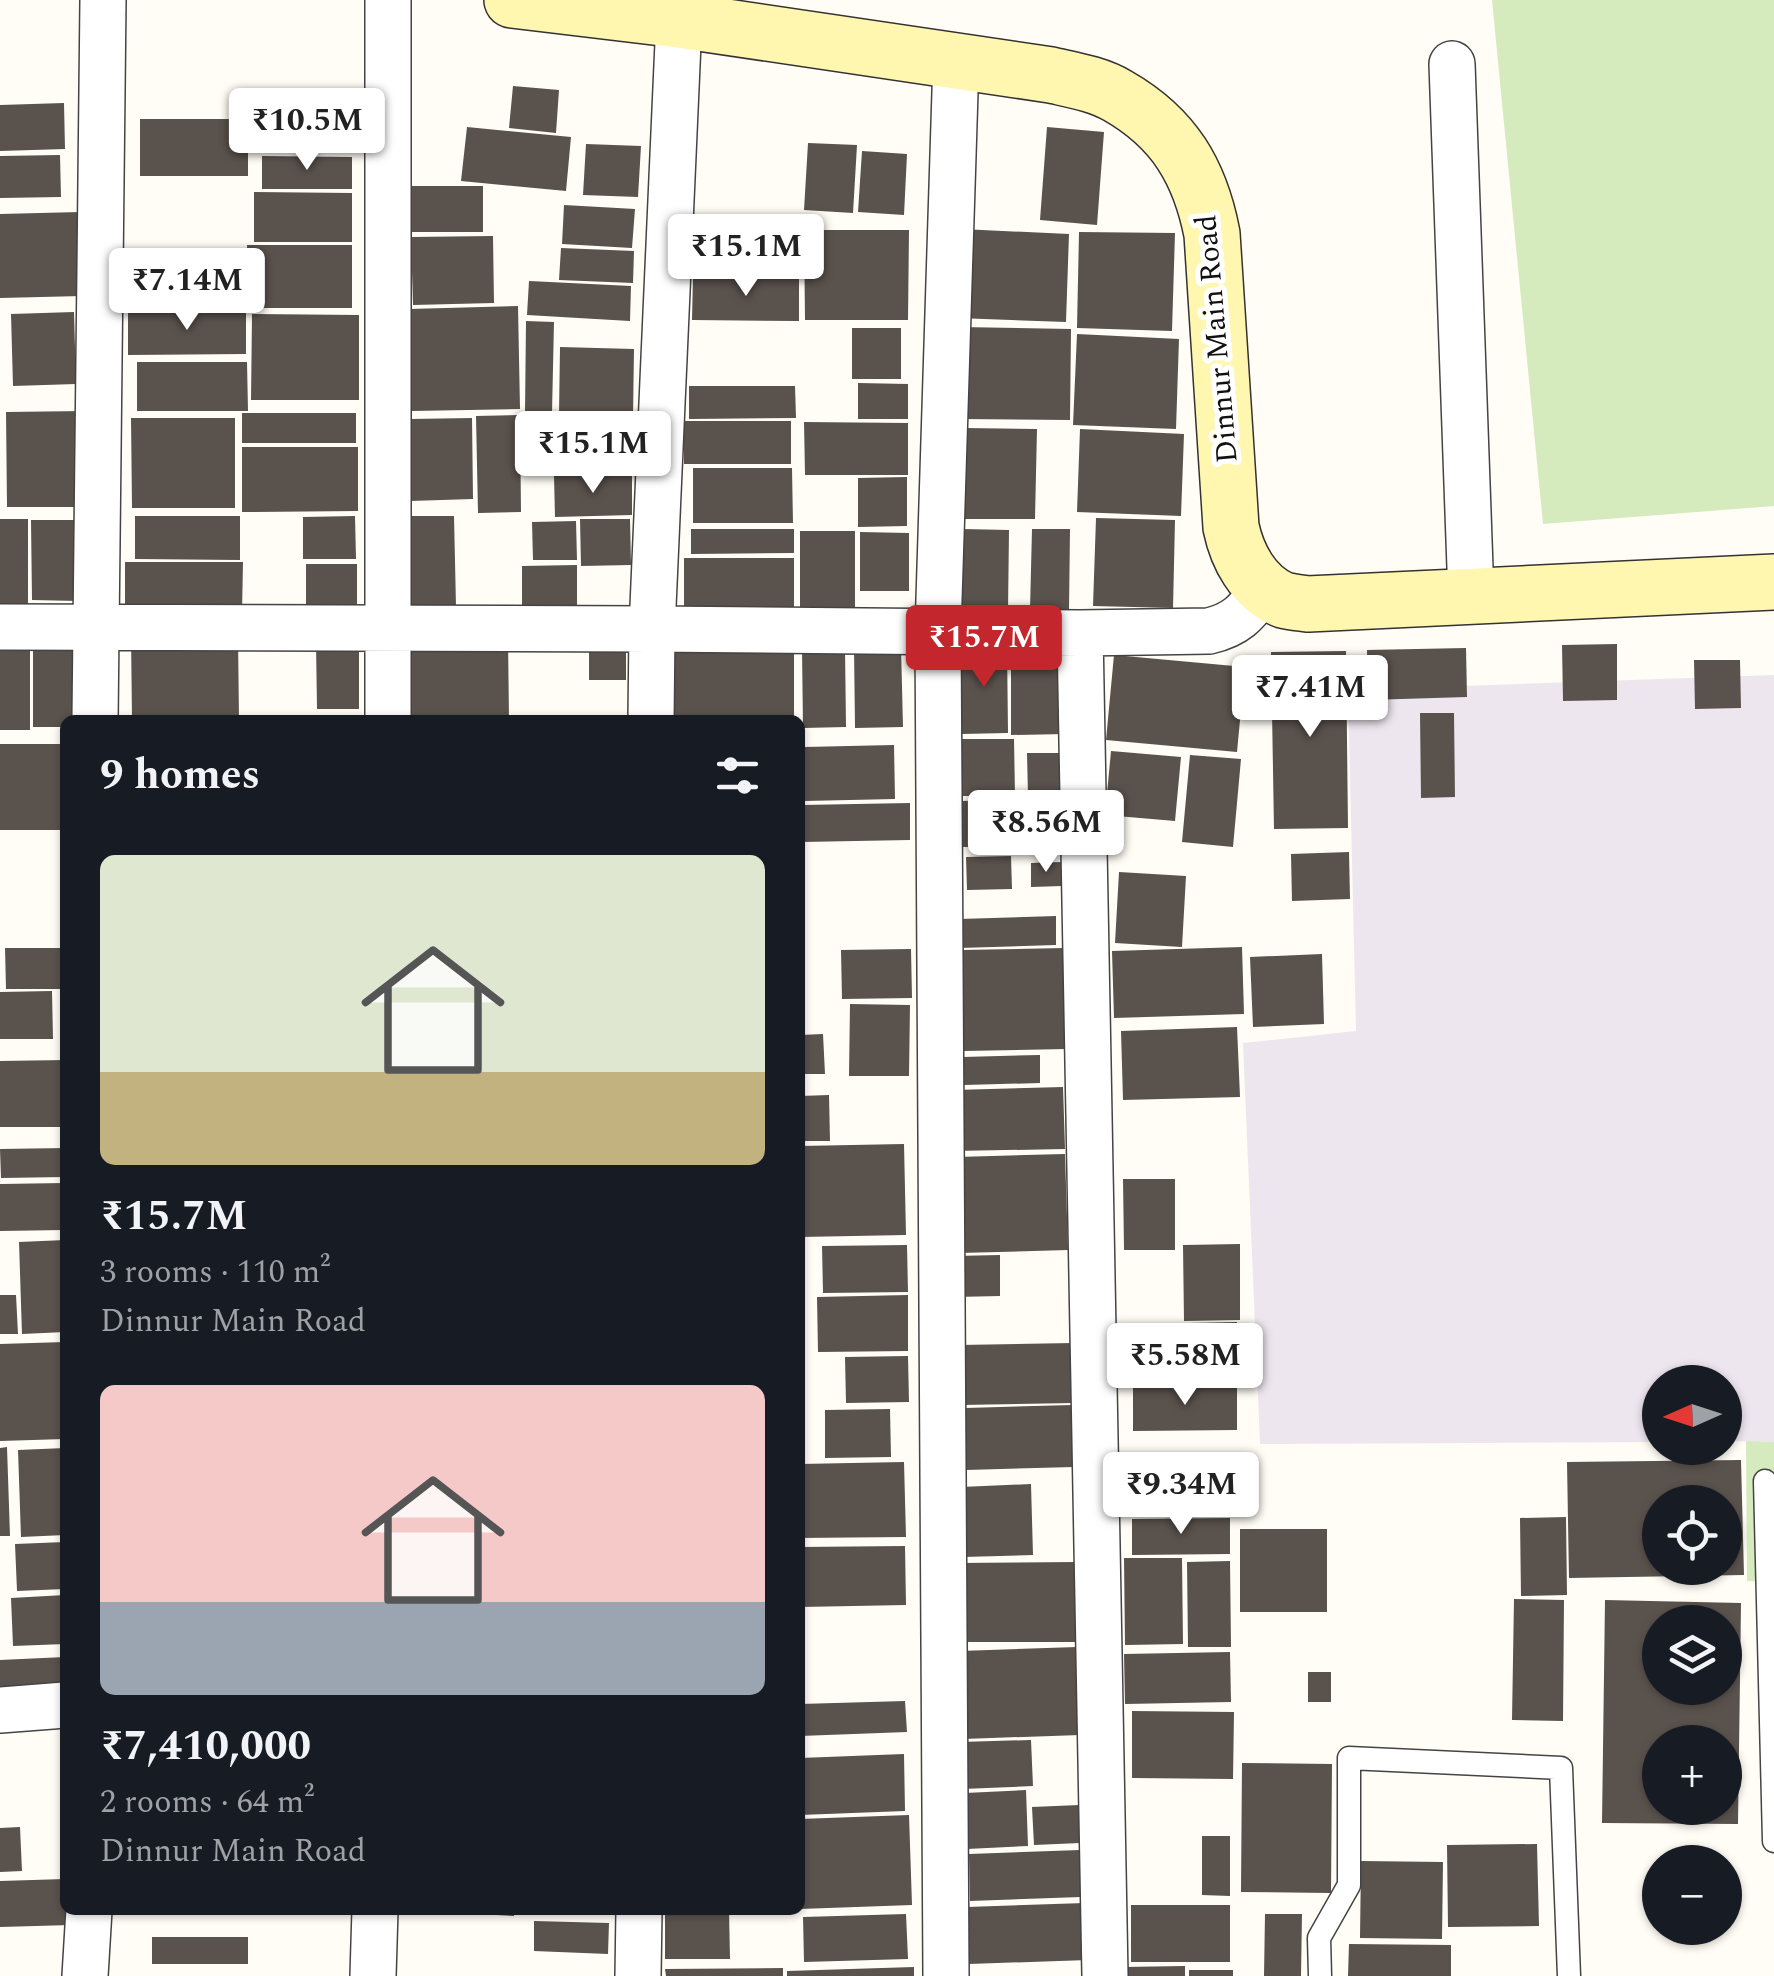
<!DOCTYPE html>
<html lang="en">
<head>
<meta charset="utf-8">
<style>
	:root { --surface:#171b24; --page:#20242c; --text:#f1f3f6; --muted:#9ea1a6; --accent:#c4262e }
	body { margin:0; font-family:Spectral,serif; background:var(--page); color:var(--text); height:100vh; display:flex; flex-direction:column; font-size:38px; white-space:nowrap }
	* { box-sizing:border-box; margin:0 }
	p { font-size:32px; color:var(--muted) }
	.icon { flex:none; width:55px; height:55px; fill:none; stroke:currentColor; stroke-width:2; stroke-linecap:round; stroke-linejoin:round }
	.map { position:relative; flex:1; overflow:hidden }
	.panel { position:absolute; left:60px; top:715px; width:745px; height:1200px; display:flex; flex-direction:column; background:var(--surface); border-radius:15px; box-shadow:0 2px 8px #0004 }
	.panel>* { flex:none }
	.needle { width:65px; rotate:267deg }
	.fabs { position:absolute; left:1642px; top:1365px; display:grid; gap:20px }
	.fabs a { display:grid; place-items:center; width:100px; height:100px; border-radius:50%; background:var(--surface); box-shadow:0 2px 8px #0004; font-size:50px }
	.price { position:absolute; translate:-50% -85px; padding:0 22px; border-radius:10px; background:#fff; color:#222; font-size:32px; line-height:65px; filter:drop-shadow(0 2px 5px #0008) }
	.price::after { content:''; position:absolute; left:50%; top:60px; width:30px; height:22px; margin-left:-15px; background:inherit; clip-path:polygon(0 0,100% 0,50% 100%) }
	.price.on { background:var(--accent); color:#fff }
	ul { padding:0; list-style:none }
	li { display:grid; align-content:center; gap:20px; height:530px; padding:0 40px }
	li span { display:grid; place-items:center; height:310px; border-radius:15px; color:#555 }
	li>.icon { margin-inline-start:auto }
	span .icon { width:180px; height:180px; fill:#fffc; stroke-width:1 }
	li b { font-size:42px }
	h2 { display:flex; justify-content:space-between; align-items:center; height:120px; padding:0 40px; font-size:42px }
	.map>svg:first-child { display:block }
</style>
</head>
<body>
<div class="map">
<svg width="1774" height="1976" viewBox="0 0 1774 1976">
	<rect width="100%" height="100%" fill="#fffdf5"/>
	<path fill="#eee6ef" d="M 1774,675 L 1774,1442 L 1725,1441 L 1725,1382 L 1660,1382 L 1660,1442 L 1260,1444 L 1243,1043 L 1356,1031 L 1348,690 Z"/>
	<path fill="#d5ebbd" d="M 1492,0 L 1774,0 L 1774,506 L 1543,524 Z
		M 1746,1441 L 1774,1442 L 1774,1582 L 1747,1581 Z"/>
	<path fill="#5a524d" fill-rule="evenodd" d="M 513,86 L 559,90 L 556,133 L 509,128 Z
		M 64,103 L 65,149 L 0,151 L 0,105 Z
		M 140,119 L 248,119 L 248,176 L 140,176 Z
		M 467,127 L 571,137 L 566,191 L 461,181 Z
		M 1047,127 L 1104,132 L 1097,225 L 1040,220 Z
		M 808,143 L 857,145 L 853,213 L 804,210 Z
		M 586,144 L 641,146 L 638,197 L 583,195 Z
		M 862,151 L 907,154 L 904,215 L 858,212 Z
		M 60,155 L 61,197 L 0,198 L 0,156 Z
		M 262,156 L 352,157 L 352,189 L 262,189 Z
		M 411,186 L 483,186 L 483,232 L 411,232 Z
		M 254,192 L 352,193 L 352,242 L 254,242 Z
		M 564,205 L 635,209 L 632,248 L 562,244 Z
		M 80,212 L 82,296 L 0,298 L 0,214 Z
		M 692,217 L 801,218 L 801,271 L 691,270 Z
		M 961,229 L 1069,234 L 1066,322 L 957,318 Z
		M 804,230 L 909,230 L 908,320 L 805,320 Z
		M 1079,232 L 1175,233 L 1172,331 L 1077,328 Z
		M 493,236 L 494,303 L 413,305 L 411,237 Z
		M 247,245 L 352,245 L 352,308 L 247,308 Z
		M 561,248 L 634,251 L 633,283 L 559,280 Z
		M 138,252 L 240,252 L 240,302 L 139,302 Z
		M 693,276 L 799,277 L 799,321 L 692,320 Z
		M 529,281 L 631,286 L 630,321 L 527,315 Z
		M 518,306 L 520,409 L 412,411 L 409,309 Z
		M 246,311 L 246,354 L 128,355 L 128,312 Z
		M 74,312 L 76,384 L 13,386 L 11,314 Z
		M 252,314 L 359,315 L 359,400 L 251,400 Z
		M 526,321 L 554,322 L 552,413 L 525,413 Z
		M 960,327 L 1071,329 L 1070,420 L 959,419 Z
		M 852,328 L 901,328 L 901,379 L 852,379 Z
		M 1077,334 L 1179,339 L 1176,429 L 1073,425 Z
		M 560,347 L 634,349 L 633,417 L 559,415 Z
		M 137,362 L 247,362 L 248,411 L 137,411 Z
		M 858,383 L 908,384 L 908,419 L 858,419 Z
		M 689,386 L 795,386 L 796,418 L 689,419 Z
		M 85,411 L 86,507 L 7,507 L 6,412 Z
		M 242,413 L 356,413 L 356,443 L 242,443 Z
		M 520,415 L 521,512 L 478,513 L 476,416 Z
		M 131,418 L 235,418 L 235,508 L 132,508 Z
		M 472,418 L 473,499 L 410,501 L 410,419 Z
		M 551,419 L 635,421 L 634,472 L 551,470 Z
		M 684,421 L 791,421 L 791,464 L 684,464 Z
		M 804,422 L 908,423 L 908,475 L 805,475 Z
		M 965,428 L 1037,429 L 1035,519 L 965,519 Z
		M 1080,429 L 1184,434 L 1181,516 L 1077,512 Z
		M 242,447 L 358,447 L 358,511 L 242,512 Z
		M 693,468 L 792,468 L 793,523 L 693,523 Z
		M 632,475 L 632,515 L 555,517 L 554,476 Z
		M 907,477 L 907,526 L 858,527 L 858,478 Z
		M 135,516 L 240,516 L 240,560 L 135,559 Z
		M 355,516 L 356,559 L 303,559 L 303,517 Z
		M 406,516 L 454,516 L 456,607 L 408,607 Z
		M 1096,518 L 1175,520 L 1173,608 L 1093,606 Z
		M 0,519 L 28,519 L 28,604 L 0,604 Z
		M 580,519 L 630,519 L 631,565 L 581,566 Z
		M 31,520 L 77,520 L 78,601 L 32,600 Z
		M 576,521 L 577,560 L 533,560 L 532,522 Z
		M 691,529 L 794,529 L 794,553 L 691,554 Z
		M 963,529 L 1009,530 L 1008,612 L 961,612 Z
		M 1032,529 L 1070,529 L 1069,611 L 1030,610 Z
		M 800,531 L 855,531 L 855,615 L 800,615 Z
		M 860,532 L 909,533 L 909,591 L 860,591 Z
		M 684,558 L 794,558 L 794,612 L 684,612 Z
		M 125,562 L 243,562 L 242,613 L 125,613 Z
		M 306,564 L 357,564 L 357,607 L 306,607 Z
		M 577,565 L 577,611 L 522,612 L 522,566 Z
		M 131,635 L 238,636 L 239,720 L 132,720 Z
		M 508,638 L 509,720 L 411,720 L 410,639 Z
		M 0,642 L 30,642 L 30,730 L 0,730 Z
		M 33,643 L 79,643 L 79,720 L 65,720 L 65,727 L 33,727 Z
		M 316,643 L 359,643 L 359,709 L 317,709 Z
		M 1617,644 L 1617,700 L 1563,701 L 1562,645 Z
		M 1007,645 L 1008,733 L 961,734 L 960,646 Z
		M 901,646 L 903,727 L 855,728 L 854,647 Z
		M 626,647 L 626,680 L 589,680 L 589,648 Z
		M 845,648 L 846,727 L 803,728 L 802,649 Z
		M 1466,648 L 1467,697 L 1368,700 L 1367,650 Z
		M 1064,650 L 1066,734 L 1011,735 L 1011,651 Z
		M 673,651 L 794,652 L 794,720 L 673,720 Z
		M 1346,651 L 1348,828 L 1274,829 L 1271,652 Z
		M 1114,655 L 1245,667 L 1237,752 L 1106,740 Z
		M 1694,660 L 1740,660 L 1741,708 L 1695,709 Z
		M 1420,713 L 1454,713 L 1455,797 L 1421,798 Z
		M 961,739 L 1014,739 L 1015,796 L 962,796 Z
		M 0,744 L 65,744 L 65,830 L 0,830 Z
		M 894,745 L 895,799 L 804,801 L 804,747 Z
		M 1111,751 L 1181,757 L 1175,821 L 1105,815 Z
		M 1027,753 L 1059,753 L 1060,796 L 1028,796 Z
		M 1190,755 L 1241,759 L 1233,847 L 1182,842 Z
		M 1067,799 L 1067,846 L 959,847 L 958,801 Z
		M 910,803 L 910,840 L 802,842 L 802,805 Z
		M 1349,852 L 1350,899 L 1292,901 L 1291,854 Z
		M 1011,856 L 1012,889 L 967,890 L 966,857 Z
		M 1061,862 L 1062,886 L 1031,887 L 1031,863 Z
		M 1119,872 L 1186,876 L 1182,947 L 1115,943 Z
		M 1056,916 L 1056,945 L 959,948 L 959,919 Z
		M 1242,947 L 1244,1014 L 1114,1018 L 1112,951 Z
		M 5,948 L 65,948 L 65,989 L 6,989 Z
		M 1064,948 L 1066,1049 L 963,1051 L 961,950 Z
		M 911,949 L 912,998 L 842,999 L 841,950 Z
		M 1322,954 L 1324,1024 L 1253,1027 L 1250,957 Z
		M 52,991 L 53,1039 L 0,1039 L 0,992 Z
		M 850,1004 L 910,1005 L 909,1076 L 849,1076 Z
		M 1237,1027 L 1240,1097 L 1123,1100 L 1121,1031 Z
		M 823,1034 L 825,1074 L 800,1074 L 800,1035 Z
		M 1040,1055 L 1040,1083 L 964,1085 L 963,1057 Z
		M 65,1060 L 65,1127 L 0,1127 L 0,1061 Z
		M 1063,1087 L 1065,1149 L 954,1151 L 953,1090 Z
		M 829,1095 L 830,1141 L 800,1141 L 800,1096 Z
		M 904,1144 L 906,1235 L 800,1237 L 800,1146 Z
		M 65,1148 L 65,1177 L 1,1178 L 0,1149 Z
		M 1065,1154 L 1068,1250 L 959,1253 L 957,1157 Z
		M 1123,1179 L 1175,1179 L 1175,1250 L 1124,1250 Z
		M 64,1183 L 64,1230 L 0,1231 L 0,1184 Z
		M 65,1240 L 65,1332 L 22,1334 L 19,1242 Z
		M 1240,1244 L 1240,1320 L 1184,1321 L 1183,1245 Z
		M 907,1245 L 908,1292 L 823,1293 L 822,1246 Z
		M 1000,1255 L 1000,1296 L 955,1297 L 954,1256 Z
		M 0,1295 L 16,1295 L 18,1334 L 0,1334 Z
		M 908,1295 L 908,1351 L 818,1352 L 817,1297 Z
		M 1237,1322 L 1238,1378 L 1189,1378 L 1188,1323 Z
		M 65,1342 L 65,1439 L 0,1441 L 0,1344 Z
		M 1073,1343 L 1074,1403 L 961,1405 L 959,1345 Z
		M 908,1356 L 909,1402 L 846,1403 L 845,1357 Z
		M 1237,1384 L 1237,1430 L 1133,1431 L 1133,1385 Z
		M 1072,1405 L 1074,1467 L 966,1470 L 965,1408 Z
		M 890,1409 L 891,1457 L 825,1458 L 825,1410 Z
		M 7,1447 L 10,1536 L 0,1536 L 0,1448 Z
		M 65,1448 L 65,1535 L 21,1537 L 18,1450 Z
		M 1741,1460 L 1744,1575 L 1569,1578 L 1567,1462 ZM 1660,1502 L 1725,1502 L 1725,1568 L 1660,1568 Z
		M 904,1462 L 906,1537 L 800,1538 L 800,1464 Z
		M 1234,1472 L 1234,1516 L 1140,1516 L 1140,1473 Z
		M 1031,1484 L 1033,1555 L 963,1557 L 961,1487 Z
		M 1566,1517 L 1567,1595 L 1521,1596 L 1520,1518 Z
		M 1230,1518 L 1230,1554 L 1132,1555 L 1132,1519 Z
		M 1240,1529 L 1327,1529 L 1327,1612 L 1240,1612 Z
		M 65,1542 L 65,1589 L 17,1591 L 15,1544 Z
		M 905,1546 L 906,1605 L 800,1607 L 800,1547 Z
		M 1124,1558 L 1182,1558 L 1183,1644 L 1125,1645 Z
		M 1230,1561 L 1231,1647 L 1188,1647 L 1187,1562 Z
		M 1079,1562 L 1079,1642 L 957,1642 L 957,1563 Z
		M 65,1595 L 65,1644 L 13,1646 L 11,1598 Z
		M 1514,1599 L 1564,1600 L 1563,1721 L 1512,1720 Z
		M 1605,1600 L 1741,1603 L 1738,1824 L 1602,1823 ZM 1660,1622 L 1725,1622 L 1725,1688 L 1660,1688 ZM 1660,1742 L 1725,1742 L 1725,1808 L 1660,1808 Z
		M 1077,1647 L 1080,1735 L 963,1739 L 960,1651 Z
		M 1230,1652 L 1231,1702 L 1125,1704 L 1124,1654 Z
		M 65,1657 L 65,1697 L 0,1699 L 0,1660 Z
		M 1308,1672 L 1331,1672 L 1331,1702 L 1308,1702 Z
		M 905,1701 L 907,1732 L 800,1736 L 800,1704 Z
		M 1132,1711 L 1234,1712 L 1233,1779 L 1132,1778 Z
		M 1031,1740 L 1033,1786 L 962,1789 L 960,1742 Z
		M 904,1754 L 905,1811 L 800,1815 L 800,1758 Z
		M 1242,1763 L 1332,1764 L 1331,1893 L 1241,1892 Z
		M 1026,1790 L 1028,1846 L 967,1849 L 965,1793 Z
		M 1079,1805 L 1080,1843 L 1034,1845 L 1032,1807 Z
		M 909,1815 L 912,1905 L 800,1909 L 800,1819 Z
		M 20,1827 L 22,1871 L 0,1872 L 0,1828 Z
		M 1202,1836 L 1230,1836 L 1230,1896 L 1202,1895 Z
		M 1537,1844 L 1539,1926 L 1448,1927 L 1447,1845 Z
		M 1080,1850 L 1081,1897 L 970,1901 L 969,1854 Z
		M 1361,1861 L 1443,1862 L 1442,1939 L 1360,1938 Z
		M 65,1879 L 65,1910 L 71,1910 L 71,1925 L 0,1927 L 0,1881 Z
		M 1085,1903 L 1088,1960 L 969,1964 L 967,1907 Z
		M 1131,1905 L 1230,1905 L 1230,1962 L 1131,1962 Z
		M 461,1910 L 515,1910 L 514,1916 L 460,1913 Z
		M 665,1910 L 729,1910 L 730,1959 L 665,1959 Z
		M 906,1914 L 908,1959 L 804,1962 L 803,1917 Z
		M 1265,1914 L 1302,1914 L 1301,1976 L 1264,1976 Z
		M 534,1921 L 609,1923 L 608,1954 L 534,1951 Z
		M 152,1937 L 248,1937 L 248,1964 L 152,1964 Z
		M 1349,1944 L 1451,1945 L 1451,1976 L 1348,1976 Z
		M 1185,1966 L 1185,1976 L 1124,1976 L 1123,1967 Z
		M 914,1967 L 914,1976 L 787,1976 L 787,1971 Z
		M 783,1968 L 783,1976 L 666,1976 L 665,1969 Z
		M 1189,1970 L 1233,1970 L 1233,1976 L 1189,1976 Z"/>
	<g fill="none" stroke-linecap="round" stroke-linejoin="round">
		<defs>
			<path id="lane" d="M 1765,1481 L 1774,1841
				M 1320,1976 L 1319,1938 L 1349,1885 L 1349,1758 L 1561,1768 L 1569,1976"/>
			<path id="street" d="M 388,0 L 388,720
				M 1452,64 L 1471,596
				M 0,627 L 652,629 L 1080,633 L 1209,631 C 1239,624 1247,611 1265,588
				M 1080,633 L 1105,1976
				M 95,720 L 103,0
				M 651,720 L 652,629 L 679,20
				M 0,1710 L 65,1705
				M 85,1976 L 89,1910
				M 373,1976 L 375,1910
				M 638,1976 L 639,1910
				M 946,1976 L 938,631 L 956,60"/>
			<path id="secondary" d="M 512,0 L 679,20 L 1051,75 C 1073,80 1098,84 1118,96 C 1174,128 1200,172 1212,234 L 1231,527 C 1237,556 1253,587 1283,600 C 1291,602 1301,603 1308,604 L 1774,582"/>
		</defs>
		<use href="#lane" stroke="#444" stroke-width="25"/>
		<use href="#street" stroke="#444" stroke-width="48"/>
		<use href="#secondary" stroke="#333" stroke-width="58"/>
		<use href="#lane" stroke="#fff" stroke-width="22"/>
		<use href="#street" stroke="#fff" stroke-width="45"/>
		<use href="#secondary" stroke="#fff6b0" stroke-width="55"/>
	</g>
	<g text-anchor="middle" dominant-baseline="central" stroke-width="10" stroke-linejoin="round" paint-order="stroke">
		<g font-size="30" fill="#111" stroke="#fff">
			<text transform="translate(1217 339) rotate(-95)">Dinnur Main Road</text>
		</g>
	</g>
</svg>
<div class="fabs">
<a><svg class="needle" viewBox="-14 -14 28 28"><path d="M0-13l5 13h-10z" fill="#e53935"/><path d="M0 13l5-13h-10z" fill="#9ea1a6"/></svg></a>
<a><svg class="icon" aria-label="locate" viewBox="0 0 24 24"><circle cx="12" cy="12" r="6"/><path d="M12 2v4M12 18v4M2 12h4M18 12h4"/></svg></a>
<a><svg class="icon" aria-label="layers" viewBox="0 0 24 24"><path d="M12 4l9 5-9 5-9-5zM3 14l9 5 9-5"/></svg></a>
<a>+</a>
<a>−</a>
</div>
<b class="price" style="left:307px;top:173px">₹10.5M</b>
<b class="price" style="left:746px;top:299px">₹15.1M</b>
<b class="price" style="left:187px;top:333px">₹7.14M</b>
<b class="price" style="left:593px;top:496px">₹15.1M</b>
<b class="price on" style="left:984px;top:690px">₹15.7M</b>
<b class="price" style="left:1310px;top:740px">₹7.41M</b>
<b class="price" style="left:1046px;top:875px">₹8.56M</b>
<b class="price" style="left:1185px;top:1408px">₹5.58M</b>
<b class="price" style="left:1181px;top:1537px">₹9.34M</b>
<section class="panel">
<h2>9 homes<svg class="icon" aria-label="filters" viewBox="0 0 24 24"><path d="M4 7h16M4 17h16"/><circle cx="9" cy="7" r="2"/><circle cx="15" cy="17" r="2"/></svg></h2>
<ul>
<li><span style="background:linear-gradient(#dfe7d0 70%,#c2b280 0)"><svg class="icon" aria-label="home" viewBox="0 0 24 24"><path d="M3 11l9-7 9 7M6 9v11h12V9"/></svg></span><div><b>₹15.7M</b><p>3 rooms · 110 m²</p><p>Dinnur Main Road</p></div></li>
<li><span style="background:linear-gradient(#f6c9c9 70%,#9aa5b1 0)"><svg class="icon" aria-label="home" viewBox="0 0 24 24"><path d="M3 11l9-7 9 7M6 9v11h12V9"/></svg></span><div><b>₹7,410,000</b><p>2 rooms · 64 m²</p><p>Dinnur Main Road</p></div></li>
</ul>
</section>
</div>
</body>
</html>
